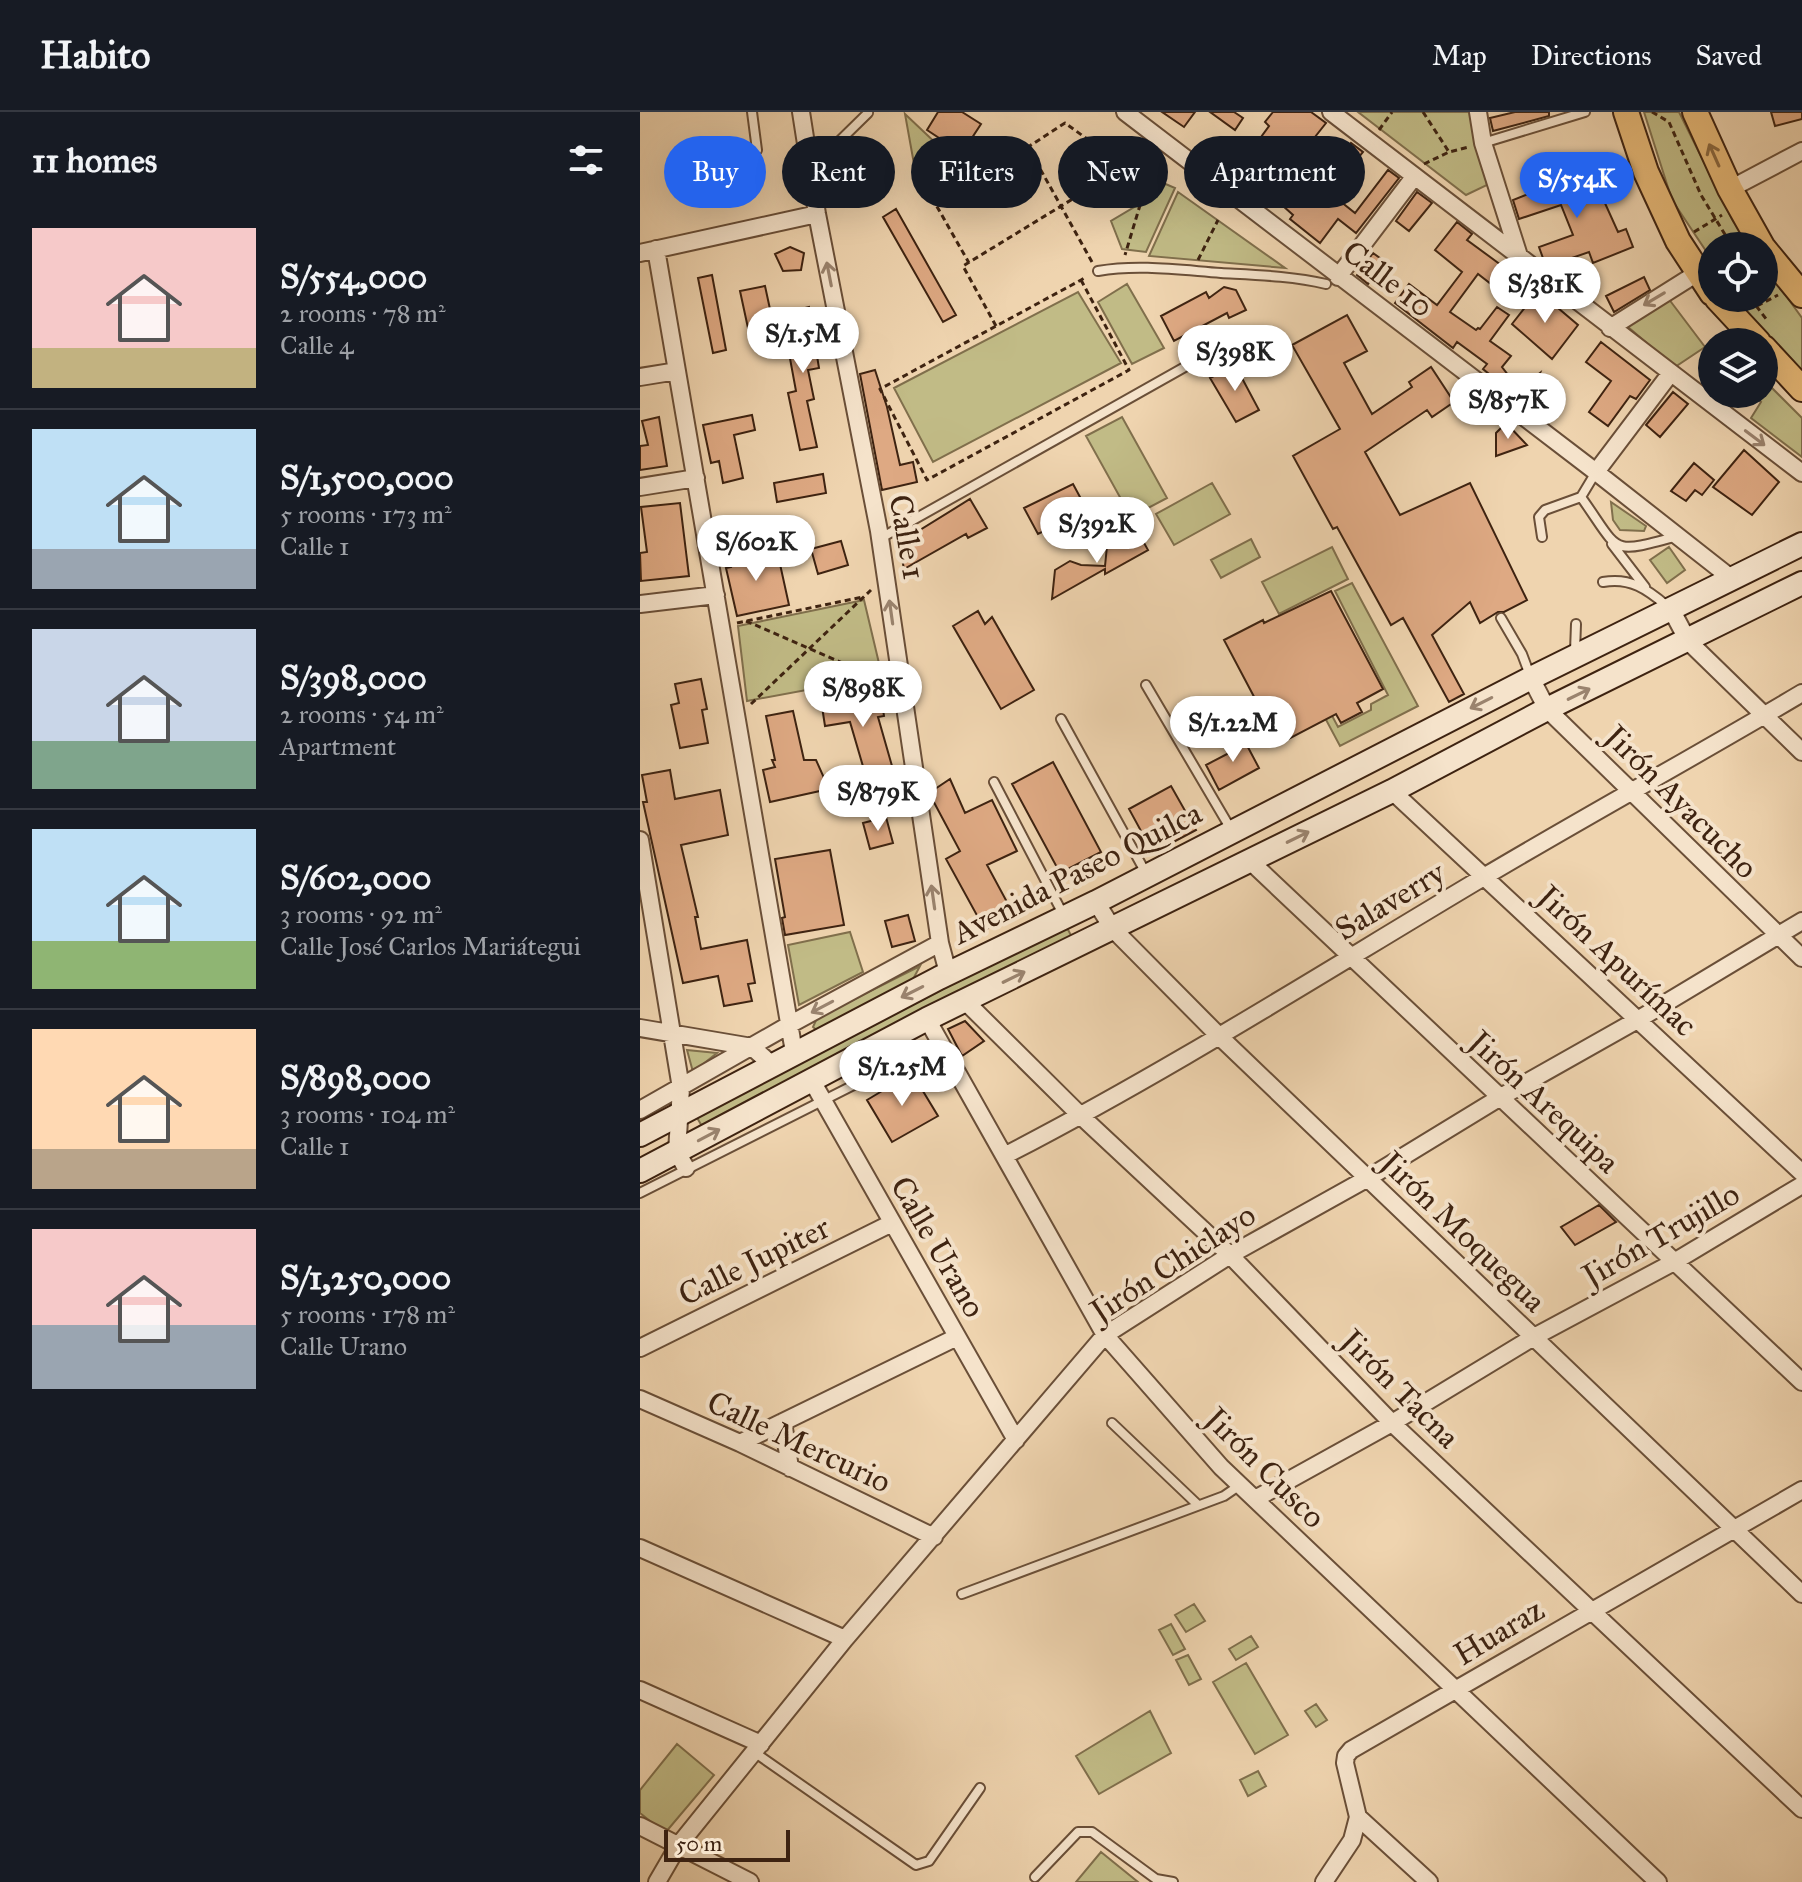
<!DOCTYPE html>
<html lang="en">
<head>
<meta charset="utf-8">
<style>
	:root { --surface:#171b24; --page:#242831; --text:#f1f3f6; --muted:#9ea1a6; --line:#363941; --accent:#2563eb }
	body { margin:0; font-family:"IM FELL Great Primer",serif; background:var(--page); color:var(--text); height:100vh; display:flex; flex-direction:column; font-size:30px; white-space:nowrap }
	* { box-sizing:border-box; margin:0 }
	p { font-size:26px; color:var(--muted) }
	.icon { flex:none; width:44px; height:44px; fill:none; stroke:currentColor; stroke-width:2; stroke-linecap:round; stroke-linejoin:round }
	.map { position:relative; flex:1; overflow:hidden }
	.sheet { display:flex; flex-direction:column; background:var(--surface); width:640px }
	.sheet>* { flex:none }
	.banner { position:absolute; left:24px; top:24px; width:760px; height:72px; display:flex; gap:16px }
	.tools { position:absolute; left:1058px; top:120px; display:grid; gap:16px }
	.tools a { display:grid; place-items:center; width:80px; height:80px; border-radius:50%; background:var(--surface); box-shadow:0 8px 32px #0002; font-size:40px }
	.scale { position:absolute; left:24px; bottom:20px; width:126px; box-sizing:border-box; padding-left:8px; border:4px solid #3e2311; border-top:0; font-size:22px; line-height:28px; white-space:nowrap; color:#3e2311; -webkit-text-stroke:6px #f5e3cb; paint-order:stroke }
	.price { position:absolute; translate:-50% -68px; padding:0 18px; border-radius:28px; background:#fff; color:#222; font-size:26px; line-height:52px; filter:drop-shadow(0 2px 4px #0008) }
	.price::after { content:''; position:absolute; left:50%; top:48px; width:24px; height:18px; margin-left:-12px; background:inherit; clip-path:polygon(0 0,100% 0,50% 100%) }
	.price.selected { background:var(--accent); color:#fff }
	ul { padding:0; list-style:none }
	li { display:flex; align-items:center; gap:24px; height:200px; padding:0 32px }
	li+li { border-top:2px solid var(--line) }
	li span { display:grid; place-items:center; flex:none; width:224px; height:160px; border-radius:0px; color:#555 }
	li>.icon { margin-inline-start:auto }
	span .icon { width:96px; height:96px; fill:#fffc; stroke-width:1 }
	li b { font-size:34px }
	h2 { display:flex; justify-content:space-between; align-items:center; height:96px; padding:0 32px; font-size:34px }
	.chip { padding:0 28px; border-radius:36px; background:var(--surface); box-shadow:0 8px 32px #0002; font-size:28px; line-height:72px }
	.chip.selected { background:var(--accent); color:#fff }
	header { display:flex; align-items:center; gap:48px; box-sizing:border-box; height:112px; padding:0 40px; background:var(--surface); border-bottom:2px solid var(--line) }
	header strong { font-size:38px }
	nav { display:flex; gap:44px; margin-inline-start:auto; font-size:28px }
	main { display:flex; flex:1; min-height:0 }
	.map>svg:first-child { display:block }
</style>
</head>
<body>
<header>
<strong>Habito</strong>
<nav><a>Map</a><a>Directions</a><a>Saved</a></nav>
</header>
<main>
<section class="sheet">
<h2>11 homes<svg class="icon" aria-label="filters" viewBox="0 0 24 24"><path d="M4 7h16M4 17h16"/><circle cx="9" cy="7" r="2"/><circle cx="15" cy="17" r="2"/></svg></h2>
<ul>
<li><span style="background:linear-gradient(#f6c9c9 75%,#c2b280 0)"><svg class="icon" aria-label="home" viewBox="0 0 24 24"><path d="M3 11l9-7 9 7M6 9v11h12V9"/></svg></span><div><b>S/554,000</b><p>2 rooms · 78 m²</p><p>Calle 4</p></div></li>
<li><span style="background:linear-gradient(#bfe0f5 75%,#9aa5b1 0)"><svg class="icon" aria-label="home" viewBox="0 0 24 24"><path d="M3 11l9-7 9 7M6 9v11h12V9"/></svg></span><div><b>S/1,500,000</b><p>5 rooms · 173 m²</p><p>Calle 1</p></div></li>
<li><span style="background:linear-gradient(#c9d6e8 70%,#7fa58c 0)"><svg class="icon" aria-label="home" viewBox="0 0 24 24"><path d="M3 11l9-7 9 7M6 9v11h12V9"/></svg></span><div><b>S/398,000</b><p>2 rooms · 54 m²</p><p>Apartment</p></div></li>
<li><span style="background:linear-gradient(#bfe0f5 70%,#8fb573 0)"><svg class="icon" aria-label="home" viewBox="0 0 24 24"><path d="M3 11l9-7 9 7M6 9v11h12V9"/></svg></span><div><b>S/602,000</b><p>3 rooms · 92 m²</p><p>Calle José Carlos Mariátegui</p></div></li>
<li><span style="background:linear-gradient(#ffd9b3 75%,#b9a48a 0)"><svg class="icon" aria-label="home" viewBox="0 0 24 24"><path d="M3 11l9-7 9 7M6 9v11h12V9"/></svg></span><div><b>S/898,000</b><p>3 rooms · 104 m²</p><p>Calle 1</p></div></li>
<li><span style="background:linear-gradient(#f6c9c9 60%,#9aa5b1 0)"><svg class="icon" aria-label="home" viewBox="0 0 24 24"><path d="M3 11l9-7 9 7M6 9v11h12V9"/></svg></span><div><b>S/1,250,000</b><p>5 rooms · 178 m²</p><p>Calle Urano</p></div></li>
</ul>
</section>
<div class="map">
<svg width="1162" height="1770" viewBox="0 0 1162 1770">
	<rect width="100%" height="100%" fill="#efd4af"/>
	<filter id="stains"><feTurbulence type="fractalNoise" baseFrequency=".0025" numOctaves="4"/><feColorMatrix values="0 0 0 0 .2 0 0 0 0 .09 0 0 0 0 .02 0 0 0 .5 -.17"/></filter>
	<radialGradient id="worn" r=".72"><stop offset=".6" stop-color="#630" stop-opacity="0"/><stop offset="1" stop-color="#630" stop-opacity=".3"/></radialGradient>
	<path fill="#c1bb86" stroke="#806f4c" stroke-width="2" d="M 718,0 L 832,0 L 847,73 L 826,83 Z
		M 1004,0 L 1039,0 L 1093,109 L 1111,134 L 1072,134 L 1072,148 L 1032,88 Z
		M 265,2 L 302,37 L 274,52 Z
		M 514,67 L 535,76 L 506,140 L 482,137 L 471,109 L 501,91 Z
		M 538,80 L 645,156 L 509,144 Z
		M 1124,153 L 1162,206 L 1162,264 L 1128,232 L 1097,186 L 1124,186 Z
		M 487,172 L 524,236 L 492,252 L 458,190 Z
		M 438,180 L 481,251 L 293,350 L 254,276 Z
		M 1025,182 L 1065,235 L 1035,255 L 981,209 Z
		M 1124,268 L 1162,306 L 1162,345 L 1111,306 L 1121,290 L 1112,282 L 1124,282 Z
		M 482,305 L 527,386 L 491,405 L 446,324 Z
		M 572,371 L 590,402 L 534,433 L 516,402 Z
		M 971,390 L 1006,414 L 1004,419 L 980,418 L 973,408 Z
		M 611,427 L 620,445 L 581,466 L 571,448 Z
		M 692,435 L 708,467 L 639,502 L 622,470 Z
		M 1029,435 L 1045,458 L 1027,471 L 1010,448 Z
		M 712,471 L 778,594 L 700,634 L 644,529 L 651,526 L 698,615 L 731,598 L 731,592 L 748,583 L 695,479 Z
		M 224,488 L 242,564 L 107,589 L 98,514 Z
		M 426,814 L 433,827 L 63,1016 L 56,1004 Z
		M 210,820 L 223,860 L 159,893 L 148,833 Z
		M 280,854 L 271,871 L 180,921 L 173,915 L 177,906 Z
		M 47,938 L 77,941 L 53,960 Z
		M 554,1492 L 565,1509 L 546,1520 L 535,1503 Z
		M 531,1512 L 545,1537 L 533,1543 L 519,1518 Z
		M 611,1524 L 618,1535 L 596,1548 L 589,1537 Z
		M 548,1543 L 561,1567 L 549,1573 L 536,1548 Z
		M 606,1551 L 648,1623 L 615,1642 L 573,1570 Z
		M 676,1592 L 687,1608 L 676,1615 L 665,1599 Z
		M 510,1599 L 531,1641 L 459,1682 L 436,1644 Z
		M 37,1632 L 74,1663 L 25,1721 L 0,1701 L 0,1678 Z
		M 618,1659 L 626,1674 L 608,1684 L 600,1668 Z
		M 461,1740 L 498,1770 L 436,1770 Z"/>
	<path fill="#dea983" stroke="#3e2311" stroke-width="2" d="M 298,0 L 322,0 L 341,12 L 322,41 L 287,18 Z
		M 522,0 L 555,0 L 544,15 Z
		M 570,0 L 594,0 L 603,6 L 595,18 Z
		M 633,0 L 671,0 L 686,11 L 663,40 L 648,28 L 630,54 L 670,85 L 711,31 L 723,40 L 690,81 L 715,101 L 748,58 L 759,66 L 716,121 L 698,107 L 680,131 L 650,107 L 653,103 L 632,84 L 581,48 L 596,29 L 610,40 L 629,14 L 625,10 Z
		M 875,0 L 909,0 L 909,4 L 853,19 L 850,6 Z
		M 1131,0 L 1162,0 L 1162,7 L 1135,14 Z
		M 950,58 L 978,120 L 986,117 L 993,135 L 953,151 L 949,140 L 909,154 L 904,149 L 899,135 L 933,123 L 921,93 L 879,107 L 873,88 Z
		M 777,80 L 792,91 L 769,119 L 756,109 Z
		M 256,97 L 316,203 L 303,210 L 243,105 Z
		M 817,110 L 832,122 L 827,128 L 861,153 L 863,151 L 874,160 L 860,179 L 838,162 L 810,200 L 836,218 L 838,216 L 840,217 L 857,195 L 869,203 L 850,229 L 871,244 L 862,255 L 879,277 L 900,261 L 887,293 L 843,257 L 847,252 L 817,230 L 813,236 L 755,191 L 769,172 L 797,193 L 822,160 L 795,138 Z
		M 150,135 L 164,141 L 161,158 L 143,159 L 135,142 Z
		M 733,141 L 744,149 L 728,172 L 717,163 Z
		M 72,163 L 86,238 L 73,241 L 58,166 Z
		M 1004,165 L 1010,178 L 974,200 L 966,184 Z
		M 125,174 L 133,211 L 108,216 L 100,179 Z
		M 584,175 L 596,178 L 606,198 L 589,206 L 587,201 L 534,229 L 521,204 L 566,180 L 569,186 Z
		M 898,179 L 938,213 L 912,247 L 872,212 Z
		M 169,195 L 179,256 L 168,258 L 174,287 L 167,289 L 177,335 L 160,338 L 148,281 L 156,279 L 149,241 L 154,240 L 149,200 Z
		M 707,203 L 727,239 L 704,251 L 732,302 L 772,275 L 769,270 L 791,255 L 814,290 L 792,305 L 787,298 L 725,340 L 760,403 L 830,371 L 887,488 L 864,500 L 858,500 L 840,511 L 830,490 L 792,523 L 824,582 L 809,590 L 763,506 L 751,513 L 697,415 L 693,417 L 653,344 L 700,317 L 652,233 Z
		M 961,230 L 1010,268 L 996,287 L 990,284 L 968,314 L 949,300 L 971,269 L 946,250 Z
		M 595,253 L 619,298 L 596,310 L 570,266 Z
		M 235,258 L 247,295 L 260,353 L 273,350 L 277,370 L 242,378 L 220,262 Z
		M 1033,280 L 1048,292 L 1020,325 L 1006,313 Z
		M 112,303 L 115,318 L 94,323 L 103,366 L 83,371 L 79,349 L 71,351 L 63,313 Z
		M 19,305 L 27,354 L 0,358 L 0,334 L 8,333 L 2,309 Z
		M 866,311 L 887,333 L 856,344 L 856,321 Z
		M 1104,338 L 1139,370 L 1112,403 L 1073,375 Z
		M 1054,351 L 1074,368 L 1062,383 L 1055,378 L 1046,389 L 1031,379 Z
		M 183,362 L 186,381 L 137,390 L 134,371 Z
		M 433,372 L 447,398 L 398,422 L 384,396 Z
		M 330,387 L 347,416 L 328,426 L 326,422 L 264,457 L 259,431 Z
		M 40,391 L 49,464 L 1,469 L 0,441 L 7,440 L 1,395 Z
		M 482,424 L 503,429 L 508,438 L 465,462 L 465,457 L 412,487 L 415,458 L 430,449 L 441,453 L 465,454 L 467,434 Z
		M 201,429 L 208,453 L 178,462 L 171,437 Z
		M 104,434 L 107,450 L 138,443 L 149,493 L 97,504 L 86,456 L 91,455 L 87,438 Z
		M 691,479 L 743,577 L 717,591 L 722,600 L 701,611 L 696,602 L 639,632 L 584,528 L 623,508 L 624,511 Z
		M 338,499 L 345,512 L 352,505 L 394,578 L 361,597 L 313,514 Z
		M 61,567 L 67,597 L 62,598 L 68,631 L 40,636 L 31,593 L 39,591 L 35,572 Z
		M 240,579 L 244,604 L 238,605 L 254,661 L 227,668 L 210,610 L 185,614 L 181,588 Z
		M 153,599 L 164,648 L 176,648 L 189,677 L 130,690 L 123,658 L 135,655 L 132,648 L 135,648 L 126,604 Z
		M 602,624 L 619,656 L 579,678 L 566,653 L 591,640 L 587,632 Z
		M 413,650 L 461,740 L 420,761 L 372,672 Z
		M 30,658 L 35,687 L 80,678 L 88,723 L 41,733 L 58,805 L 55,805 L 61,837 L 107,828 L 115,871 L 108,872 L 112,889 L 84,894 L 78,864 L 43,871 L 3,690 L 7,690 L 2,663 Z
		M 310,667 L 325,701 L 352,688 L 377,739 L 347,753 L 374,803 L 345,818 L 306,747 L 320,739 L 289,681 Z
		M 531,674 L 556,718 L 513,741 L 489,697 Z
		M 246,705 L 253,731 L 230,737 L 223,711 Z
		M 190,738 L 204,813 L 145,823 L 142,806 L 145,805 L 135,747 Z
		M 268,803 L 275,829 L 252,835 L 245,809 Z
		M 325,909 L 344,929 L 322,944 L 308,917 Z
		M 272,961 L 298,1004 L 252,1030 L 227,988 Z
		M 959,1093 L 976,1110 L 935,1133 L 921,1115 Z"/>
	<g fill="none" stroke-linecap="round" stroke-linejoin="round">
		<defs>
			<path id="service" d="M 112,0 L 117,38
				M 843,31 L 945,0
				M 169,52 L 179,49 L 228,1
				M 458,159 C 498,152 540,158 581,161 C 616,163 652,164 686,172
				M 956,360 L 941,385 C 981,441 968,443 1038,424
				M 902,425 L 899,405 L 905,398 L 941,385
				M 241,426 L 575,238
				M 972,432 L 1005,475
				M 963,470 C 990,465 1007,477 1027,494
				M 861,506 L 882,542 L 891,566
				M 935,539 L 936,512
				M 506,573 L 592,719
				M 421,607 L 507,763
				M 354,670 L 424,804
				M 0,1081 L 299,930
				M 472,1311 L 558,1393
				M 322,1482 L 584,1384 L 600,1373
				M 114,1640 L 276,1753 L 289,1749 L 340,1676
				M 395,1765 L 438,1720 L 452,1720 L 516,1767 L 533,1770"/>
			<path id="minor" d="M 161,0 L 177,102 L 239,419 L 300,831 L 308,861
				M 485,0 L 956,360 L 1091,466
				M 691,0 L 1162,361
				M 838,0 L 843,31 L 880,147
				M 1090,77 L 1162,39
				M 16,137 L 154,940
				M 0,141 L 177,102
				M 698,165 L 774,65
				M 970,216 L 1059,160
				M 0,265 L 37,259
				M 956,360 L 1030,262
				M 0,375 L 56,366
				M 0,492 L 76,483
				M 1031,497 L 1048,529 L 1162,640
				M 891,566 L 907,597 L 1162,846
				M 752,679 L 1162,1061
				M 0,728 L 41,976 L 37,1040 L 46,1056
				M 610,749 L 1162,1270
				M 456,790 L 473,817 L 579,924 L 1162,1482
				M 325,889 L 441,1004 L 590,1143 L 752,1311 L 1162,1697
				M 287,907 L 465,1223 L 581,1355 L 1018,1770
				M 0,916 L 112,935 L 131,952
				M 172,969 L 376,1328
				M 0,998 L 149,913 L 300,831
				M 366,1043 C 529,959 684,860 842,766 C 948,703 1056,644 1162,581
				M 0,1236 L 252,1111
				M 0,1287 L 100,1331 L 294,1425
				M 143,1310 L 150,1356
				M 100,1331 L 317,1225
				M 615,1387 L 752,1311 L 892,1226 L 1034,1150 L 1162,1073
				M 0,1436 L 205,1527
				M 0,1578 L 121,1632
				M 718,1705 L 789,1770
				M 0,1714 L 110,1770
				M 17,1770 L 38,1734 L 205,1527 L 465,1223 L 590,1143 L 728,1066 L 859,986 L 999,907 L 1162,809
				M 684,1770 L 712,1728 L 718,1705 L 705,1651 L 706,1644 L 711,1638 L 1162,1378"/>
			<path id="secondary" d="M 0,1023 L 299,866 L 456,790 L 891,566 L 1162,432
				M 0,1059 L 287,907 L 752,679 L 907,597 L 1162,471"/>
			<path id="primary" d="M 986,0 L 1006,60 L 1038,129 L 1072,181
				M 1055,0 L 1090,77 L 1122,134
				M 1124,137 L 1162,183
				M 1077,186 L 1118,230
				M 1124,236 L 1162,277"/>
		</defs>
		<use href="#service" stroke="#6a4f38" stroke-width="12"/>
		<use href="#minor" stroke="#6a4f38" stroke-width="20"/>
		<use href="#secondary" stroke="#3e2311" stroke-width="26"/>
		<use href="#primary" stroke="#3e2311" stroke-width="28"/>
		<path stroke="#3e2311" stroke-width="3" stroke-dasharray="6 4" stroke-linecap="butt" d="M 783,0 L 809,40
			M 1012,0 L 1029,10 L 1061,83 L 1092,134
			M 739,18 L 752,0
			M 784,52 L 809,40 L 829,35
			M 287,77 L 329,151
			M 1054,120 L 1082,103
			M 558,148 L 578,108
			M 452,150 L 388,35 L 425,11 L 507,70 L 485,143
			M 441,168 L 489,258 L 287,368 L 240,277 L 441,168 L 446,165
			M 1110,186 L 1127,208
			M 1117,194 L 1138,183
			M 356,214 L 323,154 L 485,55
			M 106,509 L 246,570
			M 97,511 L 223,485
			M 111,592 L 231,478"/>
		<use href="#service" stroke="#f5e3cb" stroke-width="8"/>
		<use href="#minor" stroke="#f5e3cb" stroke-width="16"/>
		<use href="#secondary" stroke="#f5e3cb" stroke-width="22"/>
		<use href="#primary" stroke="#e8ba78" stroke-width="24"/>
	</g>
	<defs><path id="oneway-shaft" d="M-6 0H5M1.5-3L5.5 0L1.5 3" fill="none" stroke-width="1.6" stroke-linecap="round" stroke-linejoin="round" transform="scale(2)"/></defs>
	<use stroke="#8a673f" href="#oneway-shaft" transform="translate(1074 43) rotate(-114)"/>
	<g stroke="#9a836e">
		<use href="#oneway-shaft" transform="translate(189 162) rotate(-101)"/>
		<use href="#oneway-shaft" transform="translate(1014 187) rotate(149)"/>
		<use href="#oneway-shaft" transform="translate(1115 326) rotate(37)"/>
		<use href="#oneway-shaft" transform="translate(251 500) rotate(-98)"/>
		<use href="#oneway-shaft" transform="translate(939 582) rotate(-26)"/>
		<use href="#oneway-shaft" transform="translate(841 591) rotate(153)"/>
		<use href="#oneway-shaft" transform="translate(658 725) rotate(-26)"/>
		<use href="#oneway-shaft" transform="translate(293 785) rotate(-98)"/>
		<use href="#oneway-shaft" transform="translate(374 865) rotate(-26)"/>
		<use href="#oneway-shaft" transform="translate(272 880) rotate(153)"/>
		<use href="#oneway-shaft" transform="translate(182 895) rotate(152)"/>
		<use href="#oneway-shaft" transform="translate(69 1023) rotate(-28)"/>
	</g>
	<g text-anchor="middle" dominant-baseline="central" stroke-width="8" stroke-linejoin="round" paint-order="stroke">
		<g font-size="32" fill="#3e2311" stroke="#f5e3cb">
			<text transform="translate(748 167) rotate(37)">Calle 10</text>
			<text transform="translate(267 425) rotate(80)">Calle 1</text>
			<text transform="translate(1041 690) rotate(45)">Jirón Ayacucho</text>
			<text transform="translate(437 761) rotate(-27)">Avenida Paseo Quilca</text>
			<text transform="translate(750 789) rotate(-31)">Salaverry</text>
			<text transform="translate(977 849) rotate(43)">Jirón Apurímac</text>
			<text transform="translate(904 990) rotate(43)">Jirón Arequipa</text>
			<text transform="translate(823 1120) rotate(44)">Jirón Moquegua</text>
			<text transform="translate(1021 1123) rotate(-30)">Jirón Trujillo</text>
			<text transform="translate(298 1135) rotate(60)">Calle Urano</text>
			<text transform="translate(114 1149) rotate(-26)">Calle Jupiter</text>
			<text transform="translate(533 1151) rotate(-33)">Jirón Chiclayo</text>
			<text transform="translate(760 1277) rotate(45)">Jirón Tacna</text>
			<text transform="translate(159 1330) rotate(25)">Calle Mercurio</text>
			<text transform="translate(625 1356) rotate(45)">Jirón Cusco</text>
			<text transform="translate(859 1520) rotate(-31)">Huaraz</text>
		</g>
	</g>
	<rect width="100%" height="100%" filter="url(#stains)"/>
	<rect width="100%" height="100%" fill="url(#worn)"/>
</svg>
<div class="tools">
<a><svg class="icon" aria-label="locate" viewBox="0 0 24 24"><circle cx="12" cy="12" r="6"/><path d="M12 2v4M12 18v4M2 12h4M18 12h4"/></svg></a>
<a><svg class="icon" aria-label="layers" viewBox="0 0 24 24"><path d="M12 4l9 5-9 5-9-5zM3 14l9 5 9-5"/></svg></a>
</div>
<div class="scale">50 m</div>
<b class="price selected" style="left:937px;top:108px">S/554K</b>
<b class="price" style="left:905px;top:213px">S/381K</b>
<b class="price" style="left:163px;top:263px">S/1.5M</b>
<b class="price" style="left:595px;top:281px">S/398K</b>
<b class="price" style="left:868px;top:329px">S/857K</b>
<b class="price" style="left:457px;top:453px">S/392K</b>
<b class="price" style="left:116px;top:471px">S/602K</b>
<b class="price" style="left:223px;top:617px">S/898K</b>
<b class="price" style="left:593px;top:652px">S/1.22M</b>
<b class="price" style="left:238px;top:721px">S/879K</b>
<b class="price" style="left:262px;top:996px">S/1.25M</b>
<div class="banner">
<a class="chip selected">Buy</a>
<a class="chip">Rent</a>
<a class="chip">Filters</a>
<a class="chip">New</a>
<a class="chip">Apartment</a>
</div>
</div>
</main>
</body>
</html>
